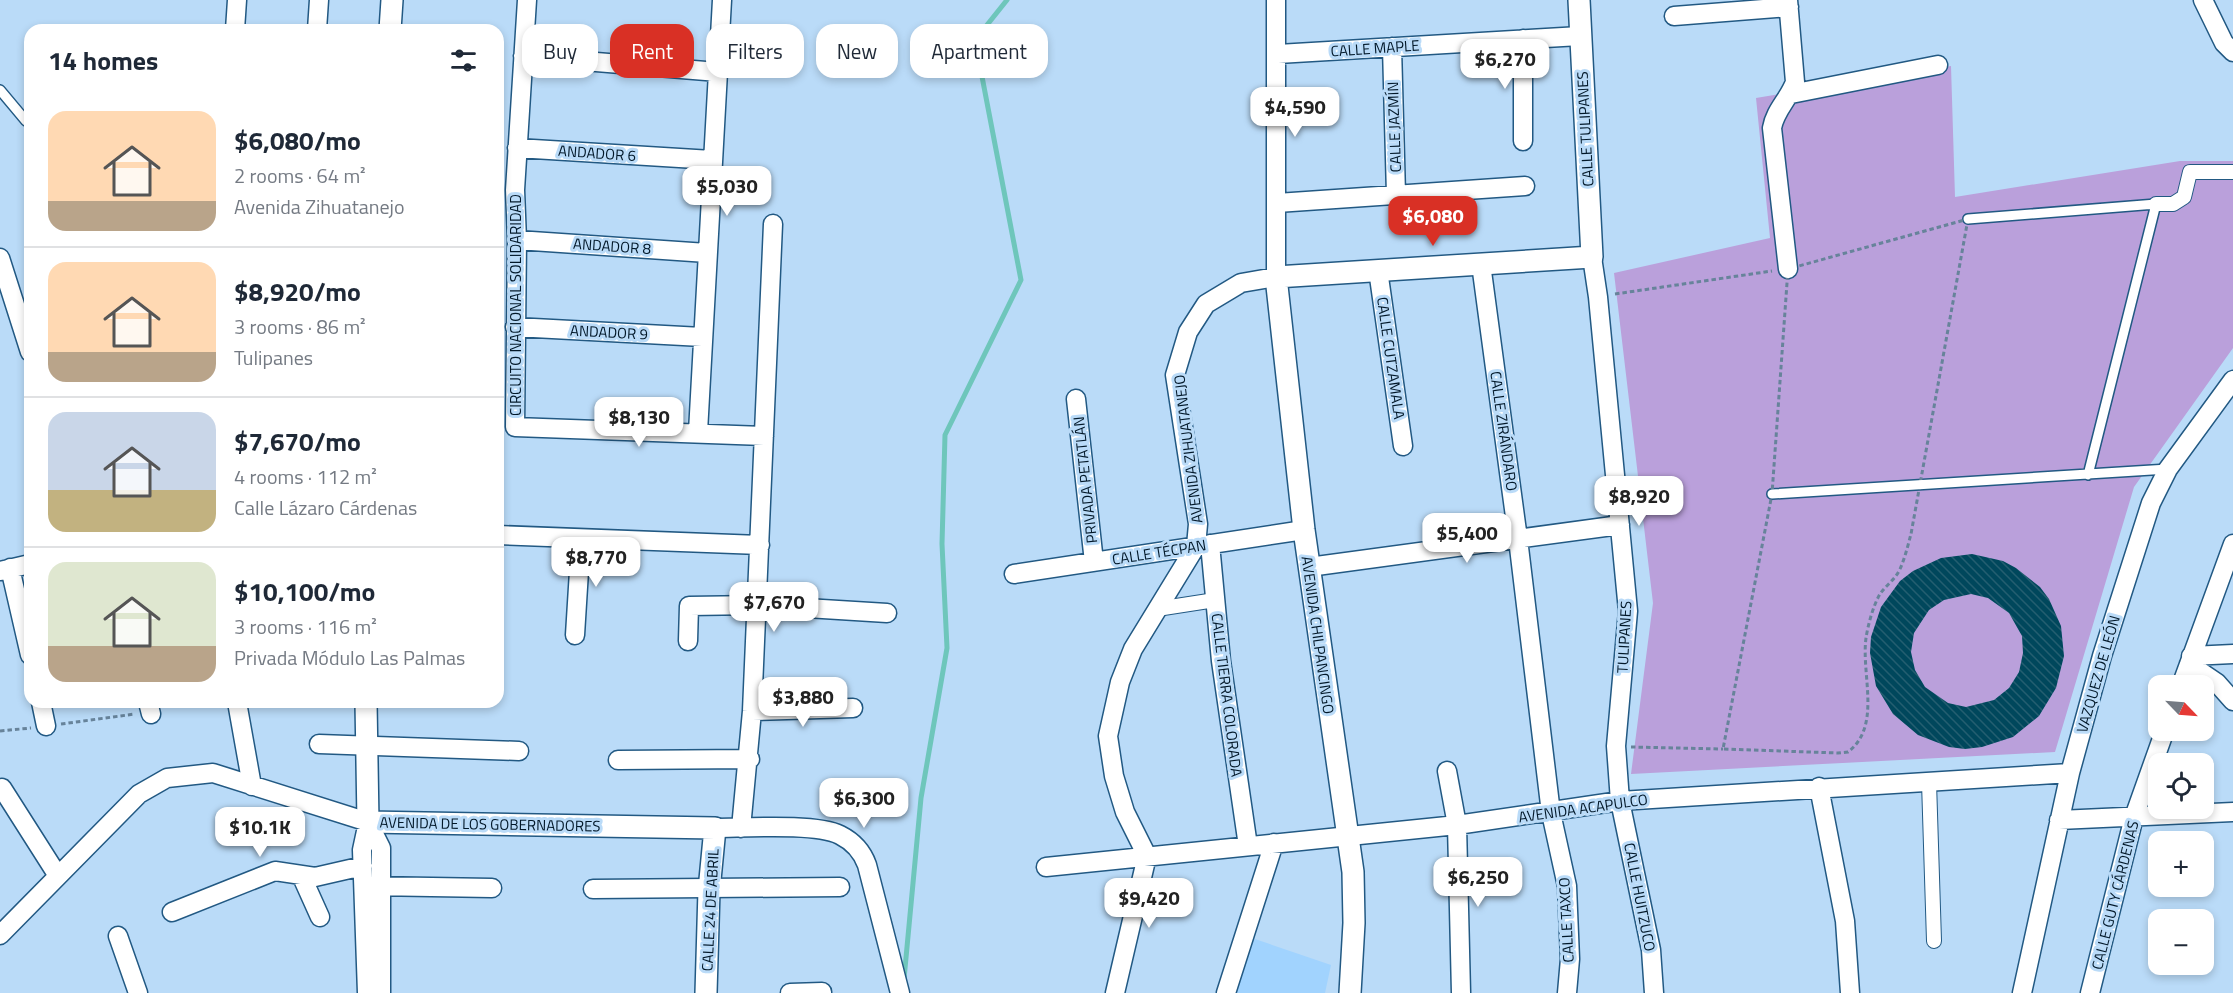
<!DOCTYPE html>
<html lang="en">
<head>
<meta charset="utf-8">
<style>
	:root { --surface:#fff; --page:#f2f2f3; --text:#1f2937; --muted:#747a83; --line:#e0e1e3; --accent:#d93025 }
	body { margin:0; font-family:"Titillium Web",sans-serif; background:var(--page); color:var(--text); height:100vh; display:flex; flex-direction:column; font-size:22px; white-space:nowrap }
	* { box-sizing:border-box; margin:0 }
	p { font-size:20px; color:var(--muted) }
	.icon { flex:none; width:33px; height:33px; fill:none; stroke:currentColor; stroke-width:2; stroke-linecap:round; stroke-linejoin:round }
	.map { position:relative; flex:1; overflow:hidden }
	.panel { position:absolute; left:24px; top:24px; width:480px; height:684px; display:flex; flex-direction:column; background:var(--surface); border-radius:18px; box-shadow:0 3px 9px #0003 }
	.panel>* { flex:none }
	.guide { position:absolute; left:522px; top:24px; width:570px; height:54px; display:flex; gap:12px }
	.needle { width:39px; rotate:115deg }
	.controls { position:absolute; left:2148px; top:675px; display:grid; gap:12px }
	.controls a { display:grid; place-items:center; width:66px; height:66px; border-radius:12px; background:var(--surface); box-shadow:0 3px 9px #0003; font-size:30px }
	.price { position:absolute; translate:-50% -51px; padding:0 14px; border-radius:12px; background:#fff; color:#222; font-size:20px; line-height:39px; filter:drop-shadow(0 2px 3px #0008) }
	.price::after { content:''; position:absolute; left:50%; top:36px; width:18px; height:14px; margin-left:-9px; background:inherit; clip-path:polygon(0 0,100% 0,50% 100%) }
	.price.selected { background:var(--accent); color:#fff }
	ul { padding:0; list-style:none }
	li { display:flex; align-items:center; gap:18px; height:150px; padding:0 24px }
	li+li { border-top:2px solid var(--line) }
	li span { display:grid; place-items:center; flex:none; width:168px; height:120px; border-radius:18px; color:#555 }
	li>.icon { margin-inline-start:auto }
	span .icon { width:72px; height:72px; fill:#fffc; stroke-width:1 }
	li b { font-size:26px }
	h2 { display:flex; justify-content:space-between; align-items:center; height:72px; padding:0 24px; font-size:26px }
	.chip { padding:0 21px; border-radius:18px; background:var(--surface); box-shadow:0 3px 9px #0003; font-size:21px; line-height:54px }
	.chip.selected { background:var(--accent); color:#fff }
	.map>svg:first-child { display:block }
</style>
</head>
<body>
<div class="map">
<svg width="2233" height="993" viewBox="0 0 2233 993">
	<defs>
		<pattern id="building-back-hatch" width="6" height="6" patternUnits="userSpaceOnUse" patternTransform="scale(1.5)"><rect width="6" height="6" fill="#00475c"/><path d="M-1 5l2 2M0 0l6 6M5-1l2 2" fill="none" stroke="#245e70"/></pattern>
	</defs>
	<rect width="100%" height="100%" fill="#badbf8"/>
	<path fill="#a1d3fe" d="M 1252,938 L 1331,965 L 1325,993 L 1235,993 Z"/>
	<path fill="#baa0db" d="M 1951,66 L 1955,197 L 2180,161 L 2233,161 L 2233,348 L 2134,487 L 2055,752 L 1631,774 L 1653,603 L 1614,273 L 1770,238 L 1756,98 Z"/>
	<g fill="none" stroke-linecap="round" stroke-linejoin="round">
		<path stroke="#6ec6bb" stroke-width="5" d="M 904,979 L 921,798 L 947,648 L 942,544 L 945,435 L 1021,280 L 975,40 L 1007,0"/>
	</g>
	<path fill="url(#building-back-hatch)" fill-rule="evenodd" d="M 1972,554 L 2003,561 L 2016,568 L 2040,587 L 2049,599 L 2061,626 L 2064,656 L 2056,688 L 2039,716 L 2013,737 L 1982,747 L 1965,749 L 1949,747 L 1918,735 L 1893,714 L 1876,686 L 1870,653 L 1871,637 L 1881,607 L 1900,581 L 1913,571 L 1941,558 ZM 1971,594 L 1988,598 L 2009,613 L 2022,636 L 2023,653 L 2019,672 L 2009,688 L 1994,700 L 1966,707 L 1948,703 L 1925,687 L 1915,670 L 1911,652 L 1914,633 L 1929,610 L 1944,600 Z"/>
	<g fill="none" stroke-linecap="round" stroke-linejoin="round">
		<defs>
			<path id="service" d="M 0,90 L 26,121
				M 1968,219 L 2156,204 L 2088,475
				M 1772,494 L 2168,469"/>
			<path id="pedestrian" d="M 2156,204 L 2173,204 L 2184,197 L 2190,172 L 2233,172
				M 1157,609 L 1215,600
				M 1929,782 L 1934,941"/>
			<path id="minor" d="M 527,0 L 515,190 L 517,240 L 515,427 L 764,436
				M 2203,0 L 2224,43 L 2233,52
				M 1674,16 L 1789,7
				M 235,30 L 237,0
				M 317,30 L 319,0
				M 1523,39 L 1523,141
				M 1392,47 L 1396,195
				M 1278,54 L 1580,36
				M 523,56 L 718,72
				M 1791,94 L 1938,65
				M 517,148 L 712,160
				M 1277,203 L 1525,186
				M 517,240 L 707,253
				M 1592,257 L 1598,297 L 1628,611 L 1616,746 L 1620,801 L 1651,950 L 1654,993
				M 0,258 L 30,352
				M 1481,264 L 1518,539 L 1551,813 L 1567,886 L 1570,959 L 1567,993
				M 1788,269 L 1772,128 C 1775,110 1789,99 1795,82 L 1788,0
				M 1378,270 L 1403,446
				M 515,327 L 702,337
				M 1076,399 L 1094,562
				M 698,432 L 722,0
				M 498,535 L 760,545
				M 1210,544 L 1221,661 L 1248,846
				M 1309,567 L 1620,525
				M 10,568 L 30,655
				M 0,571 L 30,564
				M 1014,574 L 1304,530
				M 575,635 L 581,539
				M 688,641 L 689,606 L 757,605 L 887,613
				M 2191,656 L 2233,654
				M 2189,664 L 2217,683 L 2233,701
				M 2181,686 L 2233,544
				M 41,702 L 46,726
				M 148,702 L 151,714
				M 237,702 L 252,786
				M 752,711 L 853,708
				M 319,744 L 519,751
				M 618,760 L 750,759
				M 1447,771 L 1457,825 L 1461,993
				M 1819,787 L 1845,921 L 1850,993
				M 2,788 L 58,876
				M 2059,820 L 2233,812
				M 368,822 L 381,848 L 381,993
				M 715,828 C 744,828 816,823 840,835 C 854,842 862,851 867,865 L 900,993
				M 741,828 L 752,711 L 773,224
				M 1046,867 L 1457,825 L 1620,801 L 2070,773
				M 302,877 L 320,917
				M 371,886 L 492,888
				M 593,889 L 840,887
				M 172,912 L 275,871 L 315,877 L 363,866
				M 0,935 L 139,794 L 167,778 L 213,773 L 368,822
				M 118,936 L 138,993
				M 367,993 L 362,850 L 368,822
				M 790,993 L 822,992
				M 1115,993 L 1147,856 L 1125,812 L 1114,776 L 1108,736 L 1120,682 L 1133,649 L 1196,546 L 1198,524 L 1175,375 L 1188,332 L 1206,304 L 1241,283 L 1276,277 L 1276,0
				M 1226,993 L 1274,843
				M 2022,993 L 2070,773 L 2102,656 L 2151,503 L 2168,469 L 2233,380
				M 2090,993 L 2134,817 L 2165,730"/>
			<path id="tertiary" d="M 390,30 L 392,0
				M 366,702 L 368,822 L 715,828 L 709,890 L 706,993
				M 1350,993 L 1354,923 L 1353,872 L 1304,530 L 1276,277 L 1592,257 L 1579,0"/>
		</defs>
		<use href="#service" stroke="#225983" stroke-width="12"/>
		<use href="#pedestrian" stroke="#225983" stroke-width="16"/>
		<use href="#minor" stroke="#225983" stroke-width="21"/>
		<use href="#tertiary" stroke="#225983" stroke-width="24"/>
		<path stroke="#67839a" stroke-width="3" stroke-dasharray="4.5 3" stroke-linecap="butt" d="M 1968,219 L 1911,534 C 1908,545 1905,558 1900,569 C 1895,580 1886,585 1880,594 C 1873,606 1868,625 1866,638 C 1861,675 1882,726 1848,752 L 1838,753 L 1723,749 L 1772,494 L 1788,269 Z
			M 1615,294 L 1772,271
			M 61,724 L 135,714
			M 0,731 L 31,728
			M 1631,747 L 1723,749"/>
		<use href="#service" stroke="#fff" stroke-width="9"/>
		<use href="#pedestrian" stroke="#fff" stroke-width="14"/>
		<use href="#minor" stroke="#fff" stroke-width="18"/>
		<use href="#tertiary" stroke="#fff" stroke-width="21"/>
	</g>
	<g text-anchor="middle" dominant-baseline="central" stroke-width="6" stroke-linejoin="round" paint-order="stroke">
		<g font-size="15" fill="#021829" stroke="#badbf8">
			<text transform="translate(1375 48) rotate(-4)">CALLE MAPLE</text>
			<text transform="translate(1394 127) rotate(-92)">CALLE JAZMÍN</text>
			<text transform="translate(1585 129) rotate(-93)">CALLE TULIPANES</text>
			<text transform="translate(597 153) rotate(4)">ANDADOR 6</text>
			<text transform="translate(612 246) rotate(4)">ANDADOR 8</text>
			<text transform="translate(515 305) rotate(-90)">CIRCUITO NACIONAL SOLIDARIDAD</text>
			<text transform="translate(609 332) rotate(3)">ANDADOR 9</text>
			<text transform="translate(1391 358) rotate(82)">CALLE CUTZAMALA</text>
			<text transform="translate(1504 431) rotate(82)">CALLE ZIRÁNDARO</text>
			<text transform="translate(1188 449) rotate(-97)">AVENIDA ZIHUATANEJO</text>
			<text transform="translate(1085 480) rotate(-96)">PRIVADA PETATLÁN</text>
			<text transform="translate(1159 552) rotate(-9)">CALLE TÉCPAN</text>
			<text transform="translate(1318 635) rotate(82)">AVENIDA CHILPANCINGO</text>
			<text transform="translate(1624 637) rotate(-87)">TULIPANES</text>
			<text transform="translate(2098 674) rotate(-74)">VAZQUEZ DE LEÓN</text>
			<text transform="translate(1227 695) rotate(83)">CALLE TIERRA COLORADA</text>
			<text transform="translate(1583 808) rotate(-8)">AVENIDA ACAPULCO</text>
			<text transform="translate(490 824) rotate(1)">AVENIDA DE LOS GOBERNADORES</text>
			<text transform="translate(2115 895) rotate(-76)">CALLE GUTY CÁRDENAS</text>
			<text transform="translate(1640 897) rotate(79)">CALLE HUITZUCO</text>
			<text transform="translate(710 910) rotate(-87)">CALLE 24 DE ABRIL</text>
			<text transform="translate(1566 920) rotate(-93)">CALLE TAXCO</text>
		</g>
	</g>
</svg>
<div class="controls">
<a><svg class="needle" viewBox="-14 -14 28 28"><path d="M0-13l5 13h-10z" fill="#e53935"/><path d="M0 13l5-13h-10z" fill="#747a83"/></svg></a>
<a><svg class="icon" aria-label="locate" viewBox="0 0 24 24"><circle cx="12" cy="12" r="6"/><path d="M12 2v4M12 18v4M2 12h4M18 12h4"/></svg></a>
<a>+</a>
<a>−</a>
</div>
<b class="price" style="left:1505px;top:90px">$6,270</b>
<b class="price" style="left:1295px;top:138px">$4,590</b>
<b class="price" style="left:727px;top:217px">$5,030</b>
<b class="price selected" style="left:1433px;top:247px">$6,080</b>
<b class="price" style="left:639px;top:448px">$8,130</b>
<b class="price" style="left:1639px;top:527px">$8,920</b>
<b class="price" style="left:1467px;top:564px">$5,400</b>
<b class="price" style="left:596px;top:588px">$8,770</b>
<b class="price" style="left:774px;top:633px">$7,670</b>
<b class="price" style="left:803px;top:728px">$3,880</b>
<b class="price" style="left:864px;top:829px">$6,300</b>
<b class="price" style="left:260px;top:858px">$10.1K</b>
<b class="price" style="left:1478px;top:908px">$6,250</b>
<b class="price" style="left:1149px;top:929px">$9,420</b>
<div class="guide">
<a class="chip">Buy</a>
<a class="chip selected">Rent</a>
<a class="chip">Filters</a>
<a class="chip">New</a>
<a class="chip">Apartment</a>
</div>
<section class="panel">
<h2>14 homes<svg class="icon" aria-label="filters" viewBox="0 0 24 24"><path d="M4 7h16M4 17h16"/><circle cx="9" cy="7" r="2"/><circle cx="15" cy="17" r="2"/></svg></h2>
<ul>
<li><span style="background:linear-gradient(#ffd9b3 75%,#b9a48a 0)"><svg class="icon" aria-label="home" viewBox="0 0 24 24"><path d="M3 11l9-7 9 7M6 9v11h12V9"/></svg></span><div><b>$6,080/mo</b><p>2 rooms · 64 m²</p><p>Avenida Zihuatanejo</p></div></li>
<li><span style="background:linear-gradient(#ffd9b3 75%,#b9a48a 0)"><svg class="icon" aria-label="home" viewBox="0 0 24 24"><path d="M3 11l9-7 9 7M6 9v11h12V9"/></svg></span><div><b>$8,920/mo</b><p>3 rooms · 86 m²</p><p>Tulipanes</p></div></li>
<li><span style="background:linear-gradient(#c9d6e8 65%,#c2b280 0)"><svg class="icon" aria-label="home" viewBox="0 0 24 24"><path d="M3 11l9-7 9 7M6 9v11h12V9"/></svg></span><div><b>$7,670/mo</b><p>4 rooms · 112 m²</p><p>Calle Lázaro Cárdenas</p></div></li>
<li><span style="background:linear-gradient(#dfe7d0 70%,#b9a48a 0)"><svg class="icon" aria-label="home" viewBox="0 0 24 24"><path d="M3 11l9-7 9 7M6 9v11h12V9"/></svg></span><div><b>$10,100/mo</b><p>3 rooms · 116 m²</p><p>Privada Módulo Las Palmas</p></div></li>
</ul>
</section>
</div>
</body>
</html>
